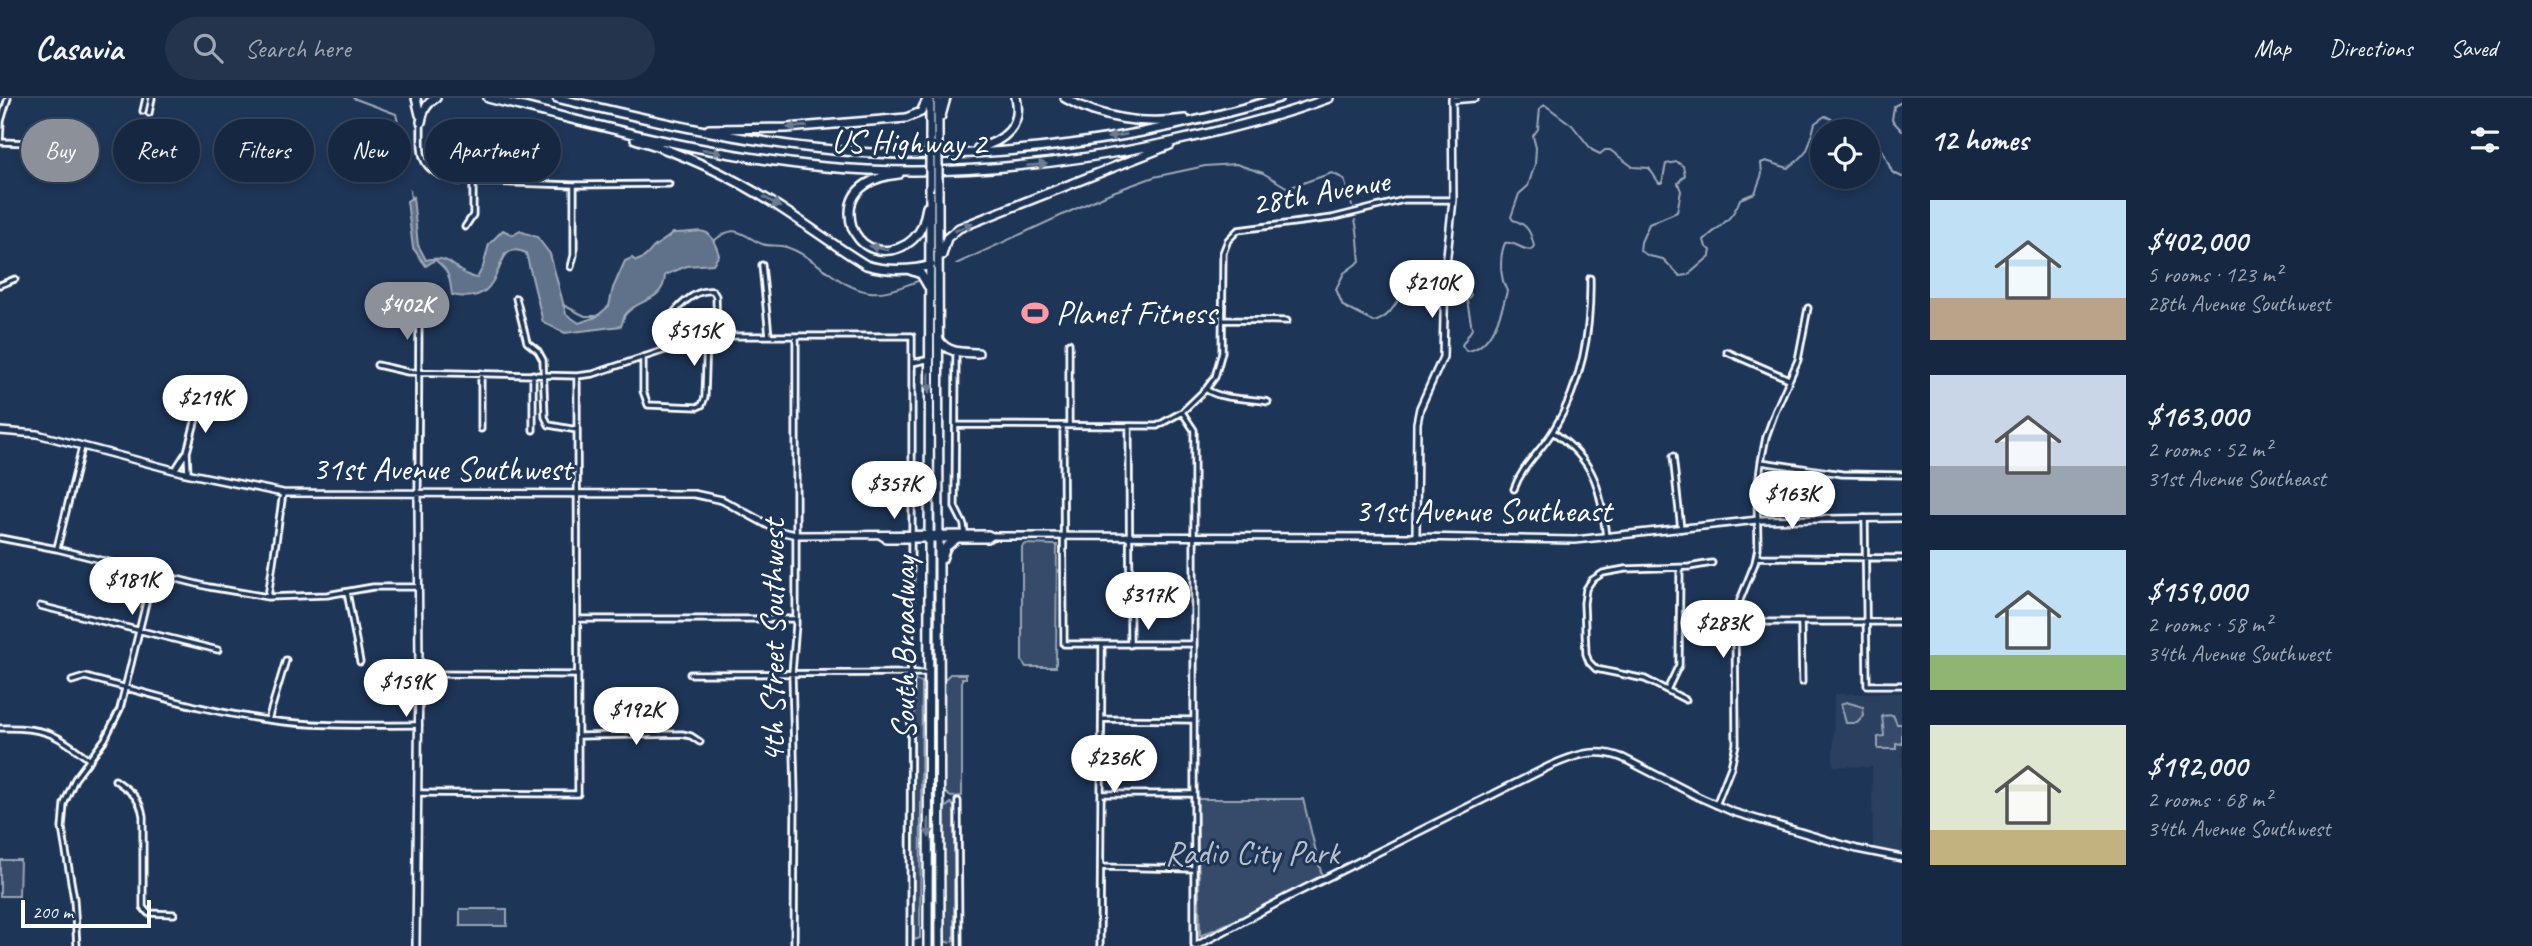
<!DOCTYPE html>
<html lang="en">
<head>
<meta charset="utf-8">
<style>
	:root { --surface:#162841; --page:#23344c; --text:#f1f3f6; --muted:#9ea6b1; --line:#35445a; --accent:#8c9099 }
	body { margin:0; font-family:Caveat,sans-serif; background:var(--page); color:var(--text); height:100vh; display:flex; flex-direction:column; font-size:26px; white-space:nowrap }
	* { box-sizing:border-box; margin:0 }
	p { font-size:23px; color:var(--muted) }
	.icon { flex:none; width:38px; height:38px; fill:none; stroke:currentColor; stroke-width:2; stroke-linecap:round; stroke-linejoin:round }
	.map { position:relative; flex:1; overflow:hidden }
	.sheet { display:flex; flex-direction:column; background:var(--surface); width:630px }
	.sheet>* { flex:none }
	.top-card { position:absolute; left:21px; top:21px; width:665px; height:63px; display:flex; gap:14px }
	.buttons { position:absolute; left:1810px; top:21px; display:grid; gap:14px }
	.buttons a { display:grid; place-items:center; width:70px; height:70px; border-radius:50%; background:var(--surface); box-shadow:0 4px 10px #0003,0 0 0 2px var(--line); font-size:35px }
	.scale { position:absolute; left:21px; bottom:18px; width:130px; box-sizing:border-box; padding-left:7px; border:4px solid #fff; border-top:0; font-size:19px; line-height:24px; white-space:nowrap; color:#fff; -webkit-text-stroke:5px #1d3557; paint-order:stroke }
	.price { position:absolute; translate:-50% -60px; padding:0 16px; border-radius:24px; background:#fff; color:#222; font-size:23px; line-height:46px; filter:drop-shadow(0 2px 4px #0008) }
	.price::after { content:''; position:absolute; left:50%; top:42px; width:21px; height:16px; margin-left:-10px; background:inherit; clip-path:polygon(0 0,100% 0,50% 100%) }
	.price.on { background:var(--accent); color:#fff }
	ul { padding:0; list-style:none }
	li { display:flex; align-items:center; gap:21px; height:175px; padding:0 28px }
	li span { display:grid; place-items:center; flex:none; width:196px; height:140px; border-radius:0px; color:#555 }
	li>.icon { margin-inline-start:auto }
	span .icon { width:84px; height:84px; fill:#fffc; stroke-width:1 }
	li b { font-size:30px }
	h2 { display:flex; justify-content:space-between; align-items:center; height:84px; padding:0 28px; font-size:30px }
	.pill { padding:0 24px; border-radius:32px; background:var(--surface); box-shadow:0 4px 10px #0003,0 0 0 2px var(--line); font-size:24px; line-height:63px }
	.pill.on { background:var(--accent); color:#fff }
	header { display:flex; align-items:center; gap:42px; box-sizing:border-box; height:98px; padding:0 35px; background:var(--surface); border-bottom:2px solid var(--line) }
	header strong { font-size:33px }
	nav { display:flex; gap:38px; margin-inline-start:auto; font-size:24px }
	.search { width:490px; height:63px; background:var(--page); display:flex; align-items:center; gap:18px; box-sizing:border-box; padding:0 24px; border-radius:38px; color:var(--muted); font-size:26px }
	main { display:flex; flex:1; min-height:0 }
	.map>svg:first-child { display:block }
</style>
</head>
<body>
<header>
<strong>Casavia</strong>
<div class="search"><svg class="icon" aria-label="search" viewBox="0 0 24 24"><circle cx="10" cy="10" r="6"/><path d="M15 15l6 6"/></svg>Search here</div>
<nav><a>Map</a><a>Directions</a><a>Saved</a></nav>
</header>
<main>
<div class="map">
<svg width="1902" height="848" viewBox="0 0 1902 848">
	<rect width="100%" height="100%" fill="#1d3557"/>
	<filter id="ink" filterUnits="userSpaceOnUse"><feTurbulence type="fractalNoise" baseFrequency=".0143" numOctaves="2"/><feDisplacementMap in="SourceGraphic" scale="14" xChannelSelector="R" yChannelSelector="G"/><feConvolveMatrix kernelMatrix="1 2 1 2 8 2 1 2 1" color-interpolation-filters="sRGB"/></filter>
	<g filter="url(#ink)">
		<path fill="#2a4161" d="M 1902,595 L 1902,757 L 1873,750 L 1872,669 L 1833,668 L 1834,596 Z"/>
		<path fill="#364b69" stroke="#9aa5b4" stroke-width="2" d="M 1025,446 L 1057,447 L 1056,569 L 1026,569 L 1022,563 L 1022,449 Z
			M 950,576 L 966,576 L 966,580 L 962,580 L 962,698 L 951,699 L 943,693 L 943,583 Z
			M 913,582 L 922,584 L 920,840 L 914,842 Z
			M 1846,604 L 1863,609 L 1864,618 L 1857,625 L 1846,625 L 1841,607 Z
			M 1893,617 L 1897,626 L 1902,626 L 1902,646 L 1896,645 L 1896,651 L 1878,651 L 1878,639 L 1884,638 L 1882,618 Z
			M 1197,701 L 1303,701 L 1323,782 L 1200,838 Z
			M 951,705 L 954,709 L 954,842 L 950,845 L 944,843 L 944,711 Z
			M 0,762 L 20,762 L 19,798 L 0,798 Z
			M 460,811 L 507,811 L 507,828 L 460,828 Z"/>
		<path fill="#617289" stroke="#a0aab8" stroke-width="2" d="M 413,99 L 418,147 L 426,162 C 452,154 457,178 477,180 L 483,169 L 489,146 L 503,132 L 513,137 L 520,133 L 537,139 L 550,156 L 566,216 L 579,225 L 596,219 L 609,208 L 613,190 L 625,163 L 632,160 L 636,163 C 646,160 647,156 654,149 C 660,144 667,141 673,135 C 703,135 709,124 719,157 L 713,166 L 687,168 L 665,177 C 664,205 637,200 625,217 C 623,220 623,224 621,228 L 565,235 L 543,224 L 526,155 C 488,137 512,211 452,197 C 450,180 449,172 435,162 L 426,168 L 413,150 L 407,103 Z"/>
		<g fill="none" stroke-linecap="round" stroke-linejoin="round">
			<path stroke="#a0aab8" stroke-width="2" d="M 353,0 L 396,16 L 404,52
				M 1902,4 L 1894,8 L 1892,22 L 1902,33
				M 1867,41 L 1883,53 L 1892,74 L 1902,79
				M 410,92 L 411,101
				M 1355,122 C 1359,137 1358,149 1360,163 L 1344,175 L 1336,191 L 1343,208 L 1374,224 C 1394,218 1396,201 1409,187 L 1438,188
				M 714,143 C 735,124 742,137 762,146 C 770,149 780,146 789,150 C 818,160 838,190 870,194 C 886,196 903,188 918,183
				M 956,166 L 1110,95 L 1154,79 L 1205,68 L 1236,66 L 1263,75 L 1288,90 L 1332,75 L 1344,81 L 1352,108
				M 498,173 L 505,156
				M 1453,189 L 1466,188 L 1471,197 L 1467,202 L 1472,231 L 1462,247 L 1466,253 C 1491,252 1502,214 1507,193 C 1500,180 1499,159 1505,145 C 1515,143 1521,152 1531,152 L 1534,148 C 1531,134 1527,126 1513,122 L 1511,119 L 1519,96 L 1528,88 L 1535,66 L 1536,50 L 1533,38 L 1538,31 L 1540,10 L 1545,7 L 1572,27 L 1592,52 L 1600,56 L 1605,52 L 1610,52 L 1633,69 L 1649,70 L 1659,85 L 1662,85 L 1666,66 L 1677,64 L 1683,68 L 1685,77 L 1678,85 L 1681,93 L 1677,114 L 1649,126 L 1641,144 L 1640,153 L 1649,158 L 1663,161 L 1680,178 L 1688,177 L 1710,158 L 1711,152 L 1706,149 L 1704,142 C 1719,128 1733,122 1740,101 L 1755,95 L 1762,76 L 1761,65 L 1766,63 L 1788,70 C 1811,54 1808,50 1815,25 L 1825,18 L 1856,33
				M 563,207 L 585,218 L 596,218"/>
			<defs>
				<path id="street" d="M 143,13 L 146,0
					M 149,15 L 152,0
					M 421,24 C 421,61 418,72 458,83 L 574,87 L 669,86
					M 0,44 L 1,23 L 8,0
					M 0,44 L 31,45 L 41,50
					M 465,129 L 473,117 L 473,83
					M 762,167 L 769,238
					M 571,169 L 574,157 L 574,87
					M 0,187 L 15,181
					M 516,200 L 527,244 L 538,253 L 543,262 L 545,319 L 549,327 L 577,332
					M 1223,222 L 1287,223
					M 662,229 C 674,214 692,190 713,193 L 716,198 L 717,238
					M 1069,245 L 1069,327
					M 1727,254 L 1789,281
					M 956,258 L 955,409 L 964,427 L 965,436
					M 643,259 L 643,293 L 648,307 L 698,309 L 702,307 L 705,299 L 707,239
					M 912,265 L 931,261
					M 377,267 L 408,274 L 577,278 L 593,276 L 707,238 L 912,238 L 912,436
					M 481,275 L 481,331
					M 1206,291 L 1215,279 L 1222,254 L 1223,155 L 1228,142 L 1238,132 L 1332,120 L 1404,102 L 1452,102
					M 1182,314 L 1194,332 L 1194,848
					M 956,327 L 1157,328 L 1182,314 L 1206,291 C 1220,302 1250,300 1268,304
					M 1063,328 L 1064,546 L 1194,546
					M 1129,328 L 1130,547
					M 533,332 L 533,276
					M 1553,334 C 1596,364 1600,389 1606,439
					M 1673,358 L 1681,431
					M 1761,364 L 1842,376 L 1902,377
					M 175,372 L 186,355
					M 188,375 L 187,354 L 198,313
					M 1514,391 C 1522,368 1541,353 1553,333 C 1582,285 1591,235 1590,180
					M 418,394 L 419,214
					M 1865,420 L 1867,587 L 1902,587
					M 0,440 L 57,451 L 209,489 L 268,499 L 327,497 L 373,489 L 417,489
					M 57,450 L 82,349
					M 1757,459 L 1902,460
					M 347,494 L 360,564
					M 268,499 L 283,395
					M 40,508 L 218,552
					M 578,521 L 796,521
					M 1735,524 L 1902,524
					M 1801,524 L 1802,584
					M 419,576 L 578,577
					M 690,576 L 929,575
					M 72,583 L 85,579 C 145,594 206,614 268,622 C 318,629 369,627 419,627
					M 1668,590 L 1679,567 L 1680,470
					M 1686,602 L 1645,581 L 1596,571 L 1589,564 L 1586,556 L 1584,505 L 1586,491 L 1592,482 L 1603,475 L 1625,471 L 1689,469 L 1712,465
					M 1102,621 L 1194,622
					M 268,622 L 286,562
					M 0,630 C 45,629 55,635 90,662
					M 578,638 L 682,636 L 691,638 L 700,644
					M 115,682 C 130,693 140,699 143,718 L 143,809 L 148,815 L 174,816
					M 418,695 L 578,696 L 577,278
					M 1101,696 L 1194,696
					M 958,703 L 959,848
					M 1716,707 L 1731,669 L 1736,646 L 1735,524 L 1740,502 L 1755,465 L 1758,450 L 1757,395 L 1761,364 L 1766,339 L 1775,314 L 1798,262 L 1808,210
					M 1102,769 L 1194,771
					M 77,848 L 74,801 L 62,730 L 64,706 L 75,681 L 105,641 L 120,611 L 153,476
					M 794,848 L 795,696 L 792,575 L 796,526 L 796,238
					M 910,848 L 911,441
					M 1100,848 L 1102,547"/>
				<path id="secondary" d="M 1452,2 L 1475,0
					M 0,333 L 37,336 L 181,374 L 283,395 L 694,396 L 722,402 L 779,433 L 796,437 L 988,436 L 992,438 L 1416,439 L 1575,442 L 1758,422 L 1902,420
					M 881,438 L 886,441 L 988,441 L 992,438
					M 1416,439 L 1417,325 L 1420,310 L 1443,259 L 1445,176 L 1453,102 L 1452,0
					M 416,848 L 419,576 L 418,395
					M 1196,848 L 1286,800 L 1550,668 C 1575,657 1596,649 1623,660 L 1699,699 L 1733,714 L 1857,751 L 1902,760"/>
				<path id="highway" d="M 416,0 L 420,17
					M 488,0 C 599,28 710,58 825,69 C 941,80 1057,68 1171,44 C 1225,32 1278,19 1329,0
					M 557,0 C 642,20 726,40 813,50 C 969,68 1129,45 1279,0
					M 1065,0 C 1101,21 1144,27 1185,21
					M 941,18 L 946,0
					M 421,24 C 423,14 426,5 436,0
					M 709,31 L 787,30 L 906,20 L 921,14 L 928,0
					M 930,39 L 930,1
					M 938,39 L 938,0
					M 635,41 C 684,56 733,79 776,107 C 806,126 835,148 866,167 C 885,173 912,173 931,167
					M 978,50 C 1003,44 1023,28 1016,0
					M 899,76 C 877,78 850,88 850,115 C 850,124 853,134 859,141 C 875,160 906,154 919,134 C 924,127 925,117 927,109
					M 938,93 L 940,848
					M 942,157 L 947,140 L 959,130 L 1170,47
					M 910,172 L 921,176 L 928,188
					M 939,242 C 948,256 964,254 978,255
					M 942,461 L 946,449 L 956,441
					M 928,848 L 930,88"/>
			</defs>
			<use href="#street" stroke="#fff" stroke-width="9"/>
			<use href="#secondary" stroke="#fff" stroke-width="10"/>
			<use href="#highway" stroke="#fff" stroke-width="12"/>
			<use href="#street" stroke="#1d3557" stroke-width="3.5"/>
			<use href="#secondary" stroke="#1d3557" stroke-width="5"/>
			<use href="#highway" stroke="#1d3557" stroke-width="7"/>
			<defs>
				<path id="highway-bridge" d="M 938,39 L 938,93
					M 930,88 L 930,39"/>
			</defs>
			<use href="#highway-bridge" stroke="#fff" stroke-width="12" stroke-linecap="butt"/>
			<use href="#highway-bridge" stroke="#1d3557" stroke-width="7"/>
		</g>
		<defs><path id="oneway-solid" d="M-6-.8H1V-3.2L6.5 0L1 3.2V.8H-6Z" transform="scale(1.75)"/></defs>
		<g fill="#6c7c92">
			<use href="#oneway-solid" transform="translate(797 29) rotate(176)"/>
			<use href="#oneway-solid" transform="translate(1117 38) rotate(170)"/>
			<use href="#oneway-solid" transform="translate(712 53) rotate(10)"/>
			<use href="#oneway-solid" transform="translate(1037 67) rotate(-5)"/>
			<use href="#oneway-solid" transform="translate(772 104) rotate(32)"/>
			<use href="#oneway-solid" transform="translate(964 129) rotate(-24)"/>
			<use href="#oneway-solid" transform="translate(879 150) rotate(-167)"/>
			<use href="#oneway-solid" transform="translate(929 285) rotate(90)"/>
			<use href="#oneway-solid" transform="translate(929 730) rotate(89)"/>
		</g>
	</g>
	<defs>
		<symbol id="stadium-bare" viewBox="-9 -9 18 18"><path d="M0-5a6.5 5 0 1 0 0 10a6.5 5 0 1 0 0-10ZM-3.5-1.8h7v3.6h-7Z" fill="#ff9aa2" stroke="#1d3557" stroke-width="2.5" paint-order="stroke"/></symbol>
	</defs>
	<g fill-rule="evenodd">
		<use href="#stadium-bare" x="1016" y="196" width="38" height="38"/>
	</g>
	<g text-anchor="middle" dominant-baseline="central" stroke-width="6" stroke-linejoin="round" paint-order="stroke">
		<g font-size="33" fill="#fff" stroke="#1d3557">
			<text transform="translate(909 44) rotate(1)">US Highway 2</text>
			<text transform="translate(1320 94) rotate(-10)">28th Avenue</text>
			<text x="442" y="371">31st Avenue Southwest</text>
			<text x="1483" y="413">31st Avenue Southeast</text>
			<text transform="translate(773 543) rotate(-90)">4th Street Southwest</text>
			<text transform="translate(904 550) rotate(-90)">South Broadway</text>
		</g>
		<g font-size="33" fill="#fff" stroke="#1d3557" text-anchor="start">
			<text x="1056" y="215">Planet Fitness</text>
		</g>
		<g font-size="33" fill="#b9c0ca" stroke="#1d3557">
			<text x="1252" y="755">Radio City Park</text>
		</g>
	</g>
</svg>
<div class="buttons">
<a><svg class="icon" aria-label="locate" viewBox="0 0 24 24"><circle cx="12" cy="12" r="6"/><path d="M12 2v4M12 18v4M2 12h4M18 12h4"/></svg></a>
</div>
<div class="scale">200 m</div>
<b class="price" style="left:1432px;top:222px">$210K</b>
<b class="price on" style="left:407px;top:244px">$402K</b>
<b class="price" style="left:694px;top:270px">$515K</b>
<b class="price" style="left:205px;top:337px">$219K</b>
<b class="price" style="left:894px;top:423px">$357K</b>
<b class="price" style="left:1792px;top:433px">$163K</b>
<b class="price" style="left:132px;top:519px">$181K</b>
<b class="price" style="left:1148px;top:534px">$317K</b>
<b class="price" style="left:1723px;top:562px">$283K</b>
<b class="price" style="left:406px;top:621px">$159K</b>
<b class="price" style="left:636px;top:649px">$192K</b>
<b class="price" style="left:1114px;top:697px">$236K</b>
<div class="top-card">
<a class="pill on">Buy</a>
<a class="pill">Rent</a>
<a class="pill">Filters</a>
<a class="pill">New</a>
<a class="pill">Apartment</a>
</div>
</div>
<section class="sheet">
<h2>12 homes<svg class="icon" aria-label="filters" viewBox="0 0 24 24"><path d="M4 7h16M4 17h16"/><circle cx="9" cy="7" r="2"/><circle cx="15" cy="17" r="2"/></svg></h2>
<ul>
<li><span style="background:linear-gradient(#bfe0f5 70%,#b9a48a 0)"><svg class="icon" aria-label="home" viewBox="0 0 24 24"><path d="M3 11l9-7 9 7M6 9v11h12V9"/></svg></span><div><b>$402,000</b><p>5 rooms · 123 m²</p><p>28th Avenue Southwest</p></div></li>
<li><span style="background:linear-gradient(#c9d6e8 65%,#9aa5b1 0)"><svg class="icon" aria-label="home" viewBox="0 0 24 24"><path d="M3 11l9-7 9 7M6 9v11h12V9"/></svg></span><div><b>$163,000</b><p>2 rooms · 52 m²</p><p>31st Avenue Southeast</p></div></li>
<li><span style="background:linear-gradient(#bfe0f5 75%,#8fb573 0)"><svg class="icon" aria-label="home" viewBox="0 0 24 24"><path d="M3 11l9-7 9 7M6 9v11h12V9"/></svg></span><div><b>$159,000</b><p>2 rooms · 58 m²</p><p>34th Avenue Southwest</p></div></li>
<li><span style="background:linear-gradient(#dfe7d0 75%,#c2b280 0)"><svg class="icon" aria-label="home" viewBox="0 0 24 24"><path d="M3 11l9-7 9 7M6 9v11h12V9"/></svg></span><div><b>$192,000</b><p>2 rooms · 68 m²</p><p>34th Avenue Southwest</p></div></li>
</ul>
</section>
</main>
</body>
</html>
